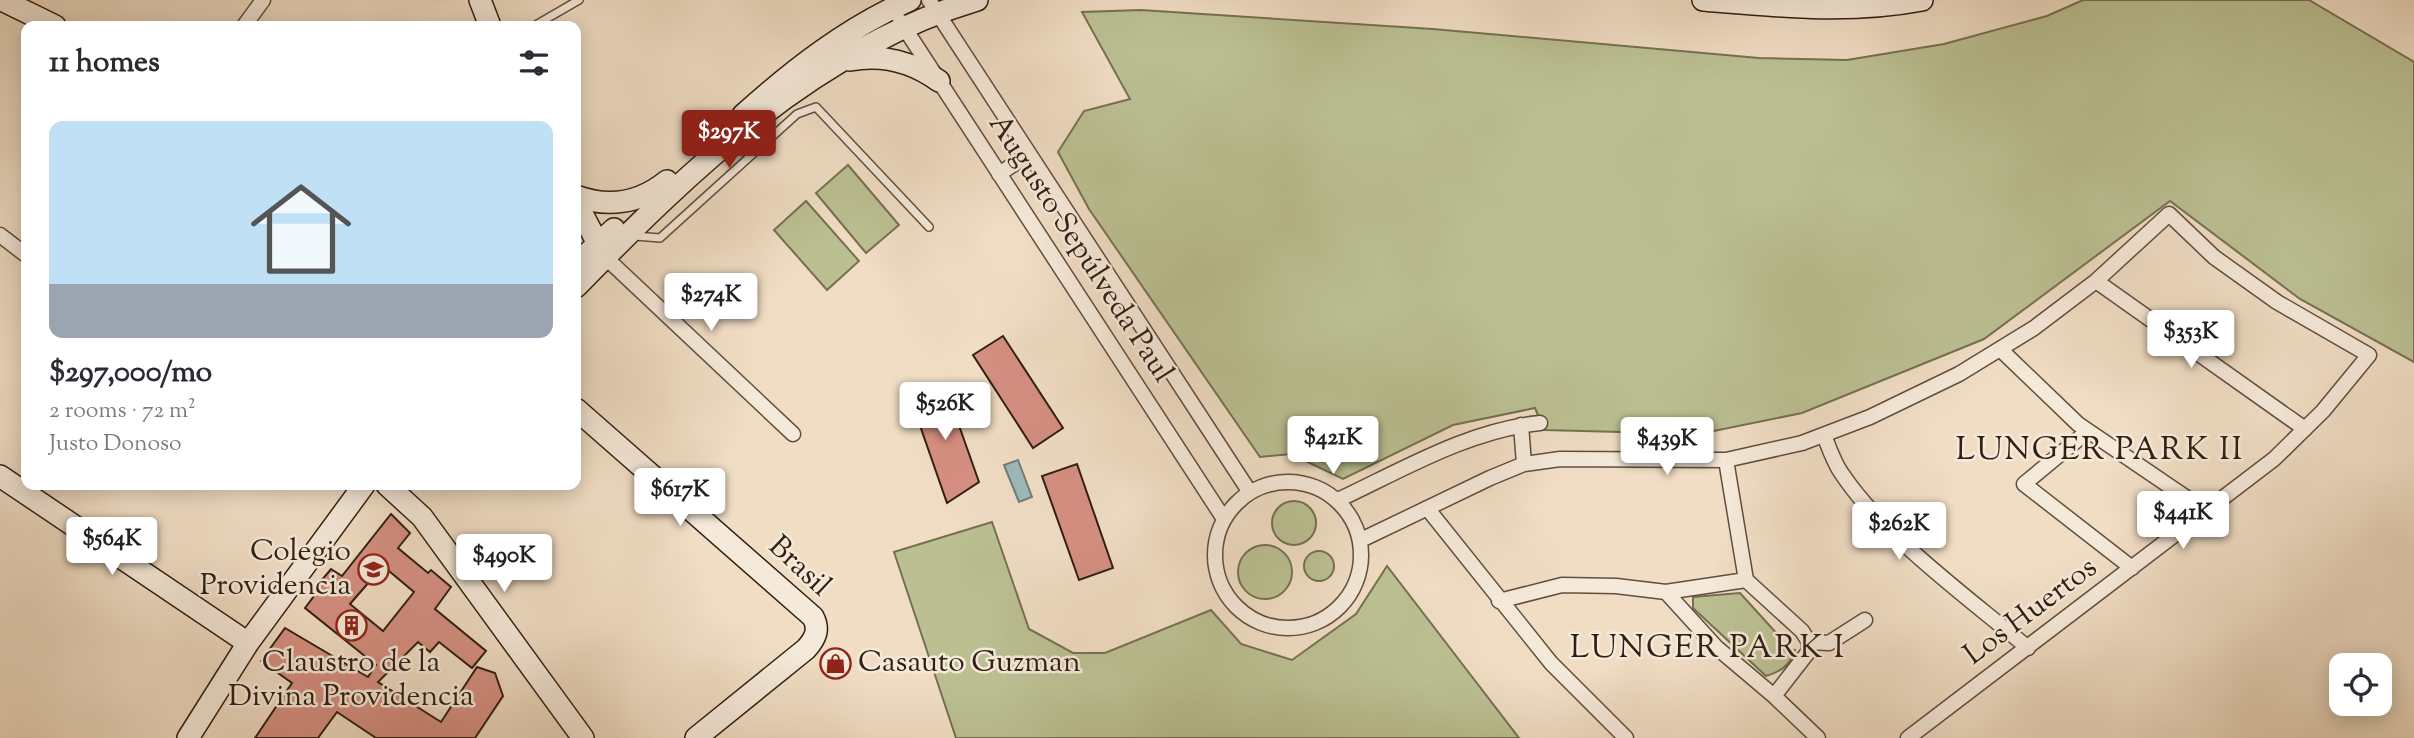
<!DOCTYPE html>
<html lang="en">
<head>
<meta charset="utf-8">
<style>
	:root { --surface:#fff; --page:#f2f2f3; --text:#2b2b33; --muted:#7c7c81; --line:#e1e1e2; --accent:#8f2418 }
	body { margin:0; font-family:"Sorts Mill Goudy",serif; background:var(--page); color:var(--text); height:100vh; display:flex; flex-direction:column; font-size:26px; white-space:nowrap }
	* { box-sizing:border-box; margin:0 }
	p { font-size:23px; color:var(--muted) }
	.icon { flex:none; width:38px; height:38px; fill:none; stroke:currentColor; stroke-width:2; stroke-linecap:round; stroke-linejoin:round }
	.map { position:relative; flex:1; overflow:hidden }
	.details { position:absolute; left:21px; top:21px; width:560px; height:469px; display:flex; flex-direction:column; background:var(--surface); border-radius:14px; box-shadow:0 4px 18px #0003 }
	.details>* { flex:none }
	.controls { position:absolute; left:2329px; top:653px; display:grid; gap:14px }
	.controls a { display:grid; place-items:center; width:63px; height:63px; border-radius:14px; background:var(--surface); box-shadow:0 4px 18px #0003; font-size:35px }
	.price { position:absolute; translate:-50% -60px; padding:0 16px; border-radius:7px; background:#fff; color:#222; font-size:23px; line-height:46px; filter:drop-shadow(0 2px 4px #0008) }
	.price::after { content:''; position:absolute; left:50%; top:42px; width:21px; height:16px; margin-left:-10px; background:inherit; clip-path:polygon(0 0,100% 0,50% 100%) }
	.price.selected { background:var(--accent); color:#fff }
	ul { padding:0; list-style:none }
	li { display:grid; align-content:center; gap:14px; height:371px; padding:0 28px }
	li+li { border-top:2px solid var(--line) }
	li span { display:grid; place-items:center; height:217px; border-radius:14px; color:#555 }
	li>.icon { margin-inline-start:auto }
	span .icon { width:126px; height:126px; fill:#fffc; stroke-width:1 }
	li b { font-size:30px }
	h2 { display:flex; justify-content:space-between; align-items:center; height:84px; padding:0 28px; font-size:30px }
	.map>svg:first-child { display:block }
</style>
</head>
<body>
<div class="map">
<svg width="2414" height="738" viewBox="0 0 2414 738">
	<rect width="100%" height="100%" fill="#f0ddc4"/>
	<filter id="stains"><feTurbulence type="fractalNoise" baseFrequency=".00286" numOctaves="4"/><feColorMatrix values="0 0 0 0 .2 0 0 0 0 .09 0 0 0 0 .02 0 0 0 .5 -.17"/></filter>
	<radialGradient id="worn" r=".72"><stop offset=".6" stop-color="#630" stop-opacity="0"/><stop offset="1" stop-color="#630" stop-opacity=".3"/></radialGradient>
	<path fill="#bbc093" stroke="#767052" stroke-width="2" d="M 2083,0 L 2309,0 L 2414,62 L 2414,362 L 2300,299 L 2170,201 L 1984,339 L 1802,413 L 1699,434 L 1544,430 L 1535,408 L 1453,425 L 1343,479 L 1291,454 L 1260,457 L 1089,209 L 1058,152 L 1084,111 L 1130,99 L 1082,12 L 1141,10 L 1433,29 L 1759,58 L 1847,60 L 1944,44 L 2047,16 Z
		M 848,165 L 899,225 L 866,253 L 816,193 Z
		M 806,201 L 859,261 L 827,290 L 774,230 Z
		M1272 523a22 22 0 1 1 44 0a22 22 0 1 1-44 0Z
		M 992,522 L 1029,629 L 1073,653 L 1105,653 L 1211,610 L 1241,644 L 1292,660 L 1356,614 L 1387,566 L 1519,738 L 956,738 L 894,552 Z
		M1238 572a27 27 0 1 1 54 0a27 27 0 1 1-54 0Z
		M1304 566a15 15 0 1 1 30 0a15 15 0 1 1-30 0Z
		M 1740,593 L 1779,636 L 1779,649 L 1795,650 C 1789,666 1782,671 1766,676 L 1693,608 L 1693,597 Z"/>
	<path fill="#9dbabc" stroke="#717c78" stroke-width="2" d="M 1018,460 L 1032,497 L 1019,502 L 1004,465 Z"/>
	<path fill="#d58f81" stroke="#301f12" stroke-width="2" fill-rule="evenodd" d="M 1003,336 L 1063,428 L 1033,448 L 973,355 Z
		M 945,386 L 979,482 L 947,503 L 910,397 Z
		M 1077,464 L 1113,568 L 1079,580 L 1042,476 Z
		M 391,514 L 410,533 L 398,548 L 428,573 L 431,570 L 451,587 L 435,609 L 486,651 L 472,668 L 439,642 L 430,652 L 418,642 L 378,682 L 441,722 L 477,667 L 495,673 L 503,696 L 475,738 L 376,738 L 337,712 L 318,738 L 255,738 L 292,683 L 261,661 L 285,628 L 368,677 L 376,665 L 305,608 L 314,596 L 311,593 L 331,569 L 342,576 ZM 383,566 L 414,592 L 383,631 L 350,604 Z"/>
	<g fill="none" stroke-linecap="round" stroke-linejoin="round">
		<defs>
			<path id="lane" d="M 534,26 L 579,0
				M 635,236 L 660,238 L 797,114 L 816,107 L 929,227"/>
			<path id="street" d="M 929,0 L 1249,491
				M 900,21 L 1224,519
				M 244,26 L 263,0
				M 999,174 L 1029,154
				M 0,235 L 26,255
				M 602,252 L 605,257 L 793,434
				M 2096,281 L 2305,429
				M 2001,350 L 2078,424 L 2206,511
				M 1521,425 L 1524,464
				M 2088,431 L 2024,484 L 2132,568
				M 1824,435 C 1829,448 1834,463 1842,474 C 1885,538 1969,598 2028,648
				M 1726,460 L 1746,580 L 1802,631 L 1809,642 L 1809,651 L 1774,696 L 1818,738
				M1215 555a73 73 0 1 1 146 0a73 73 0 1 1-146 0Z
				M 1338,500 C 1402,470 1469,430 1540,423
				M 1427,508 L 1551,663 L 1626,738
				M 1361,540 L 1490,478 L 1524,464 L 1560,459 L 1726,460 L 1802,443 L 1870,417 L 1959,374 L 2034,328 L 2096,281 L 2169,214 L 2214,257 L 2277,302 L 2369,355 L 2323,411 L 2274,459 L 1908,738
				M 1666,592 L 1716,647 L 1774,696
				M 1499,601 L 1562,585 L 1616,586 L 1666,592 L 1746,580
				M 1809,642 L 1829,643 L 1865,620"/>
			<path id="secondary" d="M 2,0 L 55,26
				M 480,0 L 490,26
				M 1703,0 C 1776,6 1849,14 1922,0
				M 850,60 C 882,54 913,62 939,81
				M 743,115 C 794,69 847,28 910,0
				M 576,196 C 608,208 640,203 667,181
				M 576,202 L 598,244
				M 576,264 L 614,229
				M 576,287 C 690,170 816,48 977,0
				M 576,409 L 813,617 C 820,630 815,639 806,649 L 696,738
				M 0,476 L 248,643
				M 387,485 L 422,517 L 583,738
				M 188,738 L 248,643 L 364,485"/>
		</defs>
		<use href="#lane" stroke="#604e3e" stroke-width="10"/>
		<use href="#street" stroke="#604e3e" stroke-width="17"/>
		<use href="#secondary" stroke="#301f12" stroke-width="24"/>
		<use href="#lane" stroke="#f5e9d9" stroke-width="7"/>
		<use href="#street" stroke="#f5e9d9" stroke-width="14"/>
		<use href="#secondary" stroke="#f5e9d9" stroke-width="21"/>
	</g>
	<defs>
		<symbol id="school-ring" viewBox="-11 -11 22 22"><circle r="9.5" fill="#f5e9d9" stroke="#8f2418" stroke-width="1.5"/><path d="M0-5L7-2L0 1L-7-2ZM-4 1L0 2.5L4 1V4Q0 6-4 4Z" fill="#8f2418"/></symbol>
		<symbol id="building-ring" viewBox="-11 -11 22 22"><circle r="9.5" fill="#f5e9d9" stroke="#8f2418" stroke-width="1.5"/><path d="M-4-6H4V6H1V3H-1V6H-4ZM-2.5-4.3h1.7v1.8h-1.7ZM.8-4.3h1.7v1.8H.8ZM-2.5-1h1.7V.8h-1.7ZM.8-1h1.7V.8H.8Z" fill="#8f2418"/></symbol>
		<symbol id="shop-ring" viewBox="-11 -11 22 22"><circle r="9.5" fill="#f5e9d9" stroke="#8f2418" stroke-width="1.5"/><path d="M-5-2.5h2.3a2.7 3.5 0 0 1 5.4 0H5L5.5 6h-11ZM-1.5-2.5h3a1.5 2.3 0 0 0-3 0Z" fill="#8f2418"/></symbol>
	</defs>
	<g fill-rule="evenodd">
		<use href="#school-ring" x="356" y="552" width="35" height="35"/>
		<use href="#building-ring" x="334" y="608" width="35" height="35"/>
		<use href="#shop-ring" x="818" y="646" width="35" height="35"/>
	</g>
	<g text-anchor="middle" dominant-baseline="central" stroke-width="5" stroke-linejoin="round" paint-order="stroke">
		<g font-size="30" fill="#301f12" stroke="#f5e9d9">
			<text transform="translate(1080 249) rotate(57)">Augusto Sepúlveda Paul</text>
			<text transform="translate(799 567) rotate(43)">Brasil</text>
			<text transform="translate(2031 612) rotate(-37)">Los Huertos</text>
		</g>
		<g font-size="30" fill="#301f12" stroke="#f5e9d9" text-anchor="end">
			<text x="351" y="552">Colegio<tspan x="351" dy="34">Providencia</tspan></text>
			<text x="351" y="663" text-anchor="middle">Claustro de la<tspan x="351" dy="34">Divina Providencia</tspan></text>
			<text x="858" y="663" text-anchor="start">Casauto Guzman</text>
		</g>
		<g font-size="32" letter-spacing="2" fill="#301f12" stroke="#f5e9d9">
			<text x="2100" y="451">LUNGER PARK II</text>
			<text x="1708" y="649">LUNGER PARK I</text>
		</g>
	</g>
	<rect width="100%" height="100%" filter="url(#stains)"/>
	<rect width="100%" height="100%" fill="url(#worn)"/>
</svg>
<div class="controls">
<a><svg class="icon" aria-label="locate" viewBox="0 0 24 24"><circle cx="12" cy="12" r="6"/><path d="M12 2v4M12 18v4M2 12h4M18 12h4"/></svg></a>
</div>
<b class="price selected" style="left:729px;top:170px">$297K</b>
<b class="price" style="left:711px;top:333px">$274K</b>
<b class="price" style="left:2191px;top:370px">$353K</b>
<b class="price" style="left:945px;top:442px">$526K</b>
<b class="price" style="left:1333px;top:476px">$421K</b>
<b class="price" style="left:1667px;top:477px">$439K</b>
<b class="price" style="left:680px;top:528px">$617K</b>
<b class="price" style="left:2183px;top:551px">$441K</b>
<b class="price" style="left:1899px;top:562px">$262K</b>
<b class="price" style="left:112px;top:577px">$564K</b>
<b class="price" style="left:504px;top:594px">$490K</b>
<section class="details">
<h2>11 homes<svg class="icon" aria-label="filters" viewBox="0 0 24 24"><path d="M4 7h16M4 17h16"/><circle cx="9" cy="7" r="2"/><circle cx="15" cy="17" r="2"/></svg></h2>
<ul>
<li><span style="background:linear-gradient(#bfe0f5 75%,#9aa5b1 0)"><svg class="icon" aria-label="home" viewBox="0 0 24 24"><path d="M3 11l9-7 9 7M6 9v11h12V9"/></svg></span><div><b>$297,000/mo</b><p>2 rooms · 72 m²</p><p>Justo Donoso</p></div></li>
</ul>
</section>
</div>
</body>
</html>
